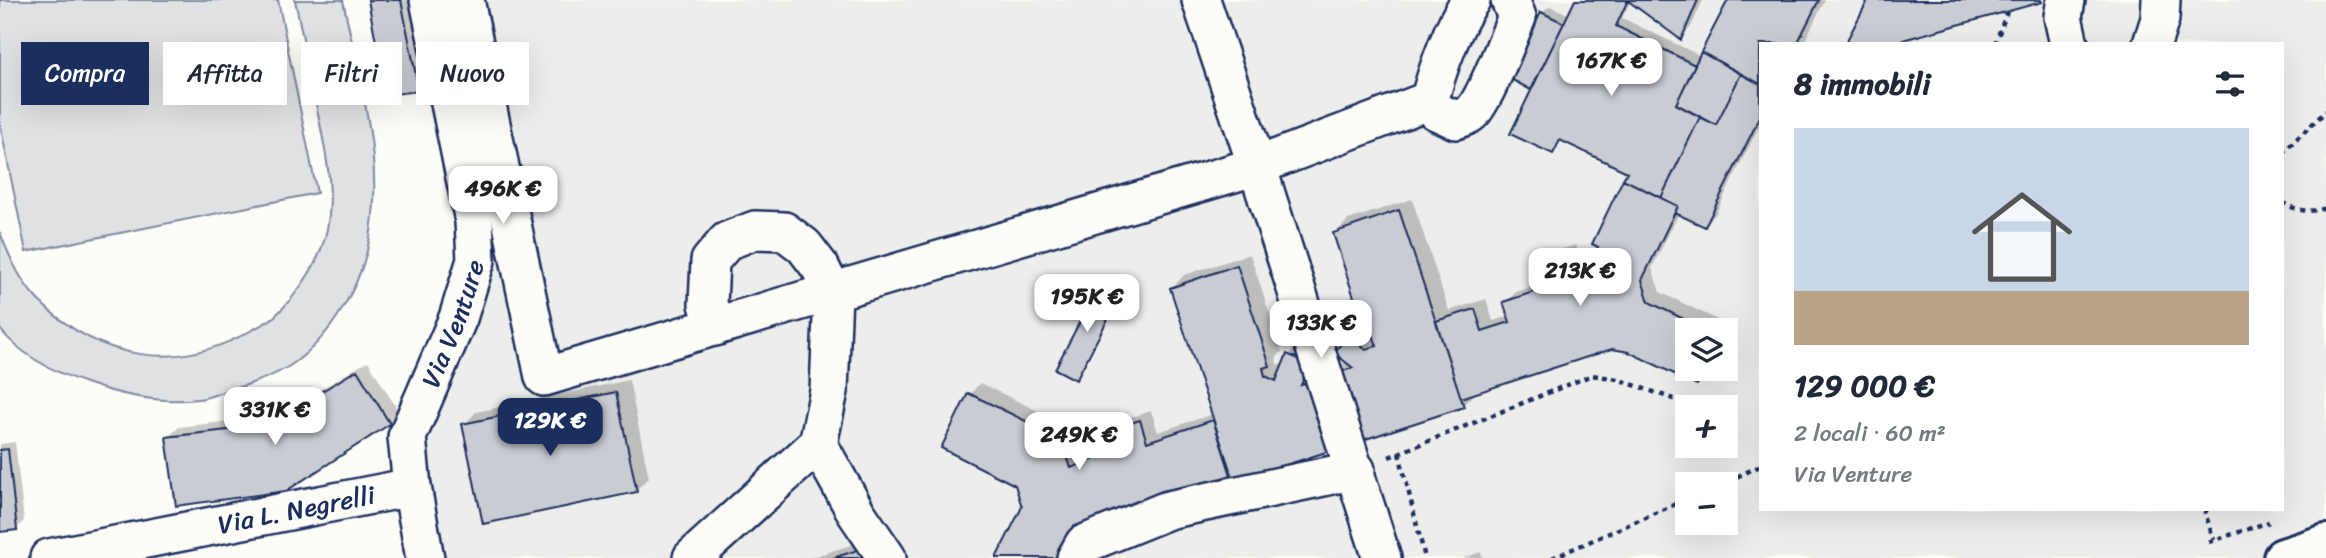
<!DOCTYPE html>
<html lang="it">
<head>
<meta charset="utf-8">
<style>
	:root { --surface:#fff; --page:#f6f6f7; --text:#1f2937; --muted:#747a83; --line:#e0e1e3; --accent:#1b2f5e }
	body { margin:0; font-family:Sriracha,sans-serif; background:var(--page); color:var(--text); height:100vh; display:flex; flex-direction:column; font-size:26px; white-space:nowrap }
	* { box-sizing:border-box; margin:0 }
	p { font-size:23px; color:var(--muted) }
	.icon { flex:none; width:38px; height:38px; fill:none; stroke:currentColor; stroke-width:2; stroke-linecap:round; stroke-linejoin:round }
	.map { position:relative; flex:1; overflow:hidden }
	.side { position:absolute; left:1759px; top:42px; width:525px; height:469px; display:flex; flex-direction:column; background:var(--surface); border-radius:0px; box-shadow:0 7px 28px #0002 }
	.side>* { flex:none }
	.guide { position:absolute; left:21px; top:42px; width:665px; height:63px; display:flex; gap:14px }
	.buttons { position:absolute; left:1675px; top:318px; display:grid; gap:14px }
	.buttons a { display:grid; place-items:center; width:63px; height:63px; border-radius:0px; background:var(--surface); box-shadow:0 7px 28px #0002; font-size:35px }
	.price { position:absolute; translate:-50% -60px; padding:0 16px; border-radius:14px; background:#fff; color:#222; font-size:23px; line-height:46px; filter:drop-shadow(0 2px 4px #0008) }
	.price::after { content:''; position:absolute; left:50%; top:42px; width:21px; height:16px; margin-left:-10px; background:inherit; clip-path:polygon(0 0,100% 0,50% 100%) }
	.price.on { background:var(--accent); color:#fff }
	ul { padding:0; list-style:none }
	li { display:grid; align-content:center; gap:14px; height:371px; padding:0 35px }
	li+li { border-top:2px solid var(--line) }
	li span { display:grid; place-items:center; height:217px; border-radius:0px; color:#555 }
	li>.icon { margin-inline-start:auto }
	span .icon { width:126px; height:126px; fill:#fffc; stroke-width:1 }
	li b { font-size:30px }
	h2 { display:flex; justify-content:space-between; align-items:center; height:84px; padding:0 35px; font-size:30px }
	.tag { padding:0 24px; border-radius:0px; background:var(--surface); box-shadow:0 7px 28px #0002; font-size:24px; line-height:63px }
	.tag.on { background:var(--accent); color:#fff }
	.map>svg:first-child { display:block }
</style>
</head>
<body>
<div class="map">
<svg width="2326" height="558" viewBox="0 0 2326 558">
	<rect width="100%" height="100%" fill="#fdfcf7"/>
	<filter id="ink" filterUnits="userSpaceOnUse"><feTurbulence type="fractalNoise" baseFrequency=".0143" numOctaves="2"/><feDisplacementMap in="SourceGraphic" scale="14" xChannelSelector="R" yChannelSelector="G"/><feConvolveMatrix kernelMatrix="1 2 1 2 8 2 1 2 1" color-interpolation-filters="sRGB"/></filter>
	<g filter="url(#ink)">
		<path fill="#edeeec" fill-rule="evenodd" d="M 439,0 L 2326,0 L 2326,543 L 2279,558 L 443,558 L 434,508 L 408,460 L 477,286 ZM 1760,44 L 2282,44 L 2282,509 L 1760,509 ZM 1687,331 L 1726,331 L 1726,369 L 1687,369 ZM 1687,408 L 1726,408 L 1726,446 L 1687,446 ZM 1687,485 L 1726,485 L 1726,523 L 1687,523 Z"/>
		<path fill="#e0e1e3" stroke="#7e88a0" stroke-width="2" d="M 0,0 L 278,0 L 317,193 L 26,252 L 0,124 Z
			M 295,0 L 343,0 C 359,81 388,168 367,251 C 356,294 327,342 288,367 C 271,377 248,385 229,390 C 219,393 208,398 198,399 C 162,403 123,396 89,384 C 56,373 22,357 0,329 L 0,232 C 8,254 22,284 39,301 C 100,361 178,373 252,330 C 259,326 269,322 275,316 C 295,297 316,268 324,241 C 338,195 324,145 315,99 C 309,66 302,33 295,0 Z"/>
		<path fill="#0003" d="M 370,0 L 414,0 L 429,78 L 419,89 Z
			M 1577,0 L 1703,0 L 1691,27 L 1681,37 L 1631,0 L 1622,18 L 1701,56 L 1730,0 L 1825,0 L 1803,44 L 1760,44 L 1760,124 L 1715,215 L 1704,225 L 1679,213 L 1652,268 L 1660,292 L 1730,326 L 1726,336 L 1726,331 L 1687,331 L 1687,369 L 1709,369 L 1697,383 L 1630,350 L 1612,347 L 1476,393 L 1463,405 L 1232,473 L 1078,524 L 1060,558 L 998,558 L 1024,507 L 1016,483 L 943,447 L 970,394 L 980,383 L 1044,414 L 1049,429 L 1070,422 L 1082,458 L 1097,453 L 1092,437 L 1103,426 L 1151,411 L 1158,432 L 1213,414 L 1172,288 L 1184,275 L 1250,254 L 1282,352 L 1276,358 L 1277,364 L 1284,366 L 1289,355 L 1301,342 L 1312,374 L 1348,362 L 1348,337 L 1361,324 L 1366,329 L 1335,233 L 1348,220 L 1412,199 L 1449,311 L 1486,299 L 1493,321 L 1509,316 L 1505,303 L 1516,292 L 1546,282 L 1552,260 L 1563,249 L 1576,245 L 1578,251 L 1586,248 L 1587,253 L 1602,247 L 1630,172 L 1563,139 L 1552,152 L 1534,89 L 1512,77 L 1542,13 L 1550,6 L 1570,15 Z
			M 1103,284 L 1121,294 L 1076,378 L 1099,288 Z
			M 368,361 L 399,412 L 389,423 L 168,437 L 179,427 L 276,416 Z
			M 629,380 L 649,478 L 636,490 L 464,425 L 476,412 Z
			M 15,442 L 24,521 L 17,528 L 0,530 L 0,444 Z
			M 877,537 L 884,558 L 809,558 Z
			M 1481,552 L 1483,558 L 1464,558 Z"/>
		<path fill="#c9ccd3" stroke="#1b2f5e" stroke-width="2" d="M 368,0 L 401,0 L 419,91 L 386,95 Z
			M 1575,0 L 1628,0 L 1616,26 L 1695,65 L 1676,104 L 1700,117 L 1661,198 L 1623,179 L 1627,172 L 1560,140 L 1553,154 L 1510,134 Z
			M 1627,0 L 1698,0 L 1681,40 Z
			M 1728,0 L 1819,0 L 1797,44 L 1760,44 L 1760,84 L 1701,52 Z
			M 1868,0 L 2041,0 L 2042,2 L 1903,40 L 1898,44 L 1845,44 Z
			M 1541,12 L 1564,23 L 1531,90 L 1509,78 Z
			M 1701,52 L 1741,74 L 1716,125 L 1676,104 Z
			M 1741,74 L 1760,84 L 1760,117 L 1705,227 L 1675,213 L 1678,206 L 1661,198 L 1700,117 L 1716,125 Z
			M 1623,179 L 1678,206 L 1642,280 L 1649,302 L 1708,331 L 1687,331 L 1687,369 L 1705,369 L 1697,385 L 1629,352 L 1612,349 L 1461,398 L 1436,321 L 1475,309 L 1482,331 L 1510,322 L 1503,302 L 1546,288 L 1542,276 L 1551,259 L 1566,255 L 1567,260 L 1575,258 L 1576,262 L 1593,256 L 1598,247 L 1592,244 Z
			M 1399,210 L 1464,407 L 1234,482 L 1170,288 L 1237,265 L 1270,366 L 1263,368 L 1265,376 L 1276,381 L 1287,354 L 1310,364 L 1301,385 L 1353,368 L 1334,353 L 1347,336 L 1365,349 L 1377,346 L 1373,335 L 1367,337 L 1333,233 Z
			M 1098,287 L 1119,298 L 1076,380 L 1055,369 Z
			M 357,370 L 390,424 L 286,491 L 176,506 L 166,437 L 264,426 Z
			M 616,392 L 637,492 L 483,524 L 462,424 Z
			M 968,393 L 1034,425 L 1038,439 L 1059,432 L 1071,468 L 1097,458 L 1090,436 L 1140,420 L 1147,442 L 1213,420 L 1231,475 L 1072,528 L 1057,558 L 996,558 L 1022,507 L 1015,485 L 941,448 Z
			M 8,449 L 17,530 L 0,532 L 0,450 Z
			M 864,548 L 867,558 L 833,558 Z"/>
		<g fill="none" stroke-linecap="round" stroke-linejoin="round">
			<defs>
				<g id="minor">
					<path d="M 465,0 L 544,377 L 1257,166 L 1430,100"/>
					<path d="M 1201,0 L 1257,166 L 1382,558"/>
					<path d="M 1471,0 C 1454,23 1436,72 1430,100 L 1436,111 L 1456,120 C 1460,118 1467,117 1471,113 C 1484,102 1509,36 1517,17 L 1510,0"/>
					<path d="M 2066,0 L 2063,17 L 2069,44"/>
					<path d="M 2152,44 L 2160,19 L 2161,0"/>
					<path d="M 818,444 L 857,514 L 887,558"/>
					<path id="s1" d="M 49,558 L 412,487"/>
					<path id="s2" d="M 425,558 L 412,487 L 407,437 L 458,318 L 476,260 L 474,221 L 429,0"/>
					<path d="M 692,558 L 818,444 L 829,391 L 833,293 L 820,267 L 804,246 L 784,231 L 755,230 L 727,241 L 710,261 L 708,304 L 715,327"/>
					<path d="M 1076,558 L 1084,544 L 1168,510 L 1356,470"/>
				</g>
				<path id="major" d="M 2283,558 L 2326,544"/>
			</defs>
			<use href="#minor" stroke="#1b2f5e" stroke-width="42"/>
			<use href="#major" stroke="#1b2f5e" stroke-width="44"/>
			<path stroke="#1b2f5e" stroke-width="4.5" stroke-dasharray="5 5" stroke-linecap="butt" d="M 1995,44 L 2007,12
				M 2282,153 L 2326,111
				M 2282,202 C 2296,211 2310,213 2326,208
				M 1399,453 L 1425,558
				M 1389,457 L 1592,375 L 1617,379 L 1693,406
				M 1719,485 L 1760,466
				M 2207,509 L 2205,513 L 2214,540
				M 2209,542 L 2269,522
				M 1552,558 L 1687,499"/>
			<use href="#minor" stroke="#fdfcf7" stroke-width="37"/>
			<use href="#major" stroke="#fdfcf7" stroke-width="38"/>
		</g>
	</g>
	<g text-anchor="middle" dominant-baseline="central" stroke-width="5" stroke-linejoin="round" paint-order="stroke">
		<g font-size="26" fill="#1b2f5e" stroke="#fdfcf7">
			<text stroke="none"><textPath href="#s2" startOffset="245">Via Venture</textPath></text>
			<text stroke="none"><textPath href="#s1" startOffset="252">Via L. Negrelli</textPath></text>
		</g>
	</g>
</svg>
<div class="buttons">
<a><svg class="icon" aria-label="layers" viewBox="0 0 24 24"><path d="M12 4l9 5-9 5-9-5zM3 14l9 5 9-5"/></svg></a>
<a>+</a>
<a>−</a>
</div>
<b class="price" style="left:1611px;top:98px">167K €</b>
<b class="price" style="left:503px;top:226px">496K €</b>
<b class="price" style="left:1580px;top:308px">213K €</b>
<b class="price" style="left:1087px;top:334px">195K €</b>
<b class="price" style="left:1321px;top:360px">133K €</b>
<b class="price" style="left:275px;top:447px">331K €</b>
<b class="price on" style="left:550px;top:458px">129K €</b>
<b class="price" style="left:1079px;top:472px">249K €</b>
<div class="guide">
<a class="tag on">Compra</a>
<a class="tag">Affitta</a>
<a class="tag">Filtri</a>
<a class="tag">Nuovo</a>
</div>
<section class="side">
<h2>8 immobili<svg class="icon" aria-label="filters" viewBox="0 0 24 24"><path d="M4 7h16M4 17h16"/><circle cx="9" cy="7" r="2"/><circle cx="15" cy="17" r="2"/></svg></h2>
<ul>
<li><span style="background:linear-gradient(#c9d6e8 75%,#b9a48a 0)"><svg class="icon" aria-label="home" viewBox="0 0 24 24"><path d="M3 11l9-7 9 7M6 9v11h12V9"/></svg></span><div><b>129 000 €</b><p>2 locali · 60 m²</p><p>Via Venture</p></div></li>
</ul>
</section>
</div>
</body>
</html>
